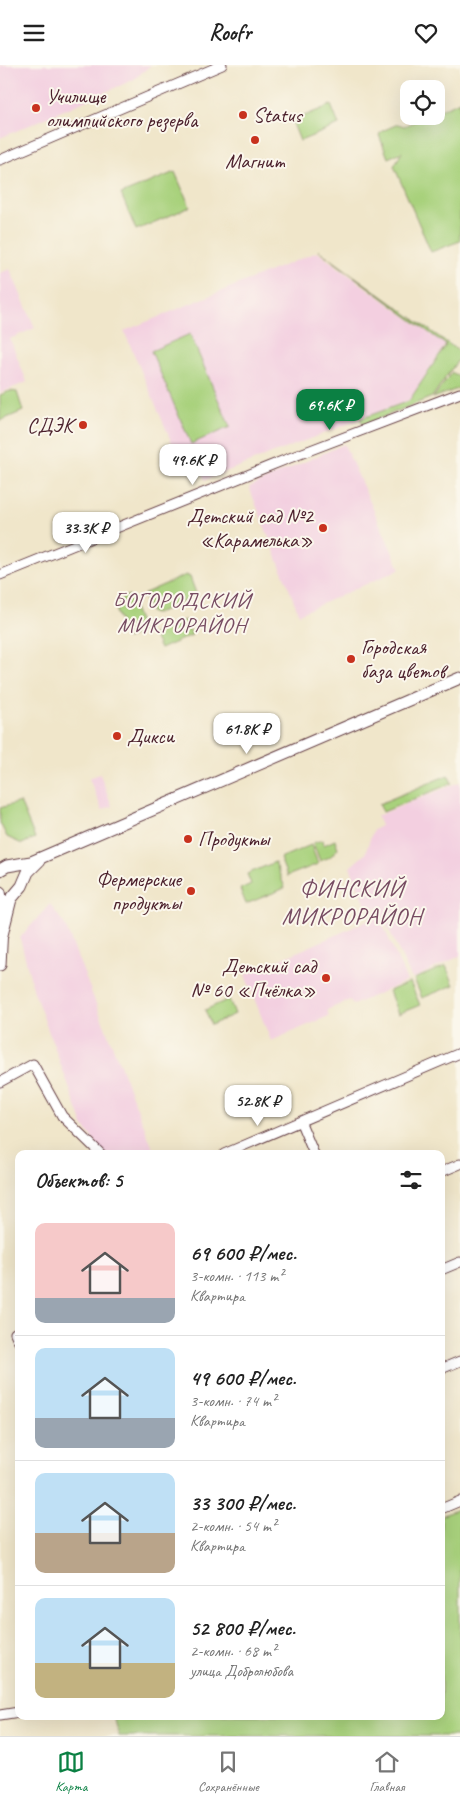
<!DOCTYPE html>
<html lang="ru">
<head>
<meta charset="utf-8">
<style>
	:root { --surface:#fff; --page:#f6f6f6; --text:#222; --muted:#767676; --line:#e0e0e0; --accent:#0b8043 }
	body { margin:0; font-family:Caveat,sans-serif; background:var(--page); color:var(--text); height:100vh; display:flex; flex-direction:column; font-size:19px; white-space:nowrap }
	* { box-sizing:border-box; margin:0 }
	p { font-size:16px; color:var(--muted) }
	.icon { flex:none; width:28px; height:28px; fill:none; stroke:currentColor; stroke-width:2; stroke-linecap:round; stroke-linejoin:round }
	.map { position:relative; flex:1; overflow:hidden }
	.sheet { position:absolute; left:15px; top:1085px; width:430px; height:570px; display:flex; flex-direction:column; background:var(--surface); border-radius:10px; box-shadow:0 5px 20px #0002 }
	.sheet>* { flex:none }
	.buttons { position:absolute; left:400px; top:15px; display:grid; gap:10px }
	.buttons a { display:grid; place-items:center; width:45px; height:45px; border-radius:10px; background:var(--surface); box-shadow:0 5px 20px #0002; font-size:25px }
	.price { position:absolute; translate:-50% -42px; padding:0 11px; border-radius:10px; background:#fff; color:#222; font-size:16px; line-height:32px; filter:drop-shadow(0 1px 2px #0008) }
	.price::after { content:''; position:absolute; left:50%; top:30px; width:15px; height:11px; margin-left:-8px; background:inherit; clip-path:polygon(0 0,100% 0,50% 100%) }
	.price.on { background:var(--accent); color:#fff }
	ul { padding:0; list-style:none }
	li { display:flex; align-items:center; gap:15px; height:125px; padding:0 20px }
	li+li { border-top:1px solid var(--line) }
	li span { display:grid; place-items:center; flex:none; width:140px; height:100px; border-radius:10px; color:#555 }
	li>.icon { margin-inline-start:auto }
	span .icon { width:60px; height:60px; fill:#fffc; stroke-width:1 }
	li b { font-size:21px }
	h2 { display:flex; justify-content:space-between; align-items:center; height:60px; padding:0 20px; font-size:21px }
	header { display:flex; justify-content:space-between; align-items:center; height:65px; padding:0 20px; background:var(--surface); font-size:22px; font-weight:600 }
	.menu { display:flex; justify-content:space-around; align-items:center; height:70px; border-top:1px solid var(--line); background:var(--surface); font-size:14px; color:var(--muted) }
	.menu a { display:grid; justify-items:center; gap:2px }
	.menu .on { color:var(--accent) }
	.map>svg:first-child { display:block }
</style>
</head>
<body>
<header><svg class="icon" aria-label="menu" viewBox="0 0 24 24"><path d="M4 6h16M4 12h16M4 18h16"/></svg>Roofr<svg class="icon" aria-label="heart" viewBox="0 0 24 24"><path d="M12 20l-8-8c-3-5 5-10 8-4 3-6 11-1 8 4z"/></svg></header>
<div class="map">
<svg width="460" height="1671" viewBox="0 0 460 1671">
	<rect width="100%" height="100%" fill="#fbf7ec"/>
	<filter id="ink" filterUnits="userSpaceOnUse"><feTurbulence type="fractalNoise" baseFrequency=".02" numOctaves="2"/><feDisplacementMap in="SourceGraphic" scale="10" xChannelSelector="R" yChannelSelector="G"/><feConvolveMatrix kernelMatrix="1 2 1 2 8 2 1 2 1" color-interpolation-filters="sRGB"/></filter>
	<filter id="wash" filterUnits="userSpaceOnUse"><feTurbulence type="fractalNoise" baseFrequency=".0096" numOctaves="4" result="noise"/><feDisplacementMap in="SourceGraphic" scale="20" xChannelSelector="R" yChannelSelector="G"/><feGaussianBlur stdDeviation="1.12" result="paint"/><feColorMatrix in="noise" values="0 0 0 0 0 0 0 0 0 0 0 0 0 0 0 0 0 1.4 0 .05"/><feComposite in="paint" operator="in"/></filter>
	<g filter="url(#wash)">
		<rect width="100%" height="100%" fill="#f0e6ca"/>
		<path fill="#f3cfe0" d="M 0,0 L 151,0 L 133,15 L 0,73 Z
			M 317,187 L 445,280 L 409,335 L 205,415 L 199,399 L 194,395 L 181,399 L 124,266 Z
			M 10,204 L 35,263 L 10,274 L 27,317 L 0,328 L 0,208 Z
			M 344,379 L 400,504 L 299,549 L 249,422 Z
			M 100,709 L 112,741 L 102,745 L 89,713 Z
			M 460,717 L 460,891 L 412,914 L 378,842 L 368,845 L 350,802 L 365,789 L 373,765 L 381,761 L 377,751 Z
			M 50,839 L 65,860 L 155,1089 L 103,1089 L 83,1060 L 34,927 L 20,873 Z
			M 379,851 L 407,916 L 353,940 L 350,935 L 327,945 L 329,951 L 271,976 L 245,910 Z"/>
		<path fill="#a8d17c" stroke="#797854" d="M 460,36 L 460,176 L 431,187 L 394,101 L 402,87 L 388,93 L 379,70 L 382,66 L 398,59 L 404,61 L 428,51 L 436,51 L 436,47 Z
			M 331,40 L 339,60 L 300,76 L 292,56 Z
			M 175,107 L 190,142 L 136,165 L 121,129 Z
			M 318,185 L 460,287 L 460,292 L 432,332 L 363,360 L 360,354 L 409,336 L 446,280 Z
			M 190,269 L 230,362 L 191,379 L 151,286 Z
			M 452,307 L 460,313 L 460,323 L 433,333 Z
			M 10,326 L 17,327 L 23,346 L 0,356 L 0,330 Z
			M 186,510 L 190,512 L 197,531 L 155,549 L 151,548 L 144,532 L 145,528 Z
			M 129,530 L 143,566 L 127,574 L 116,547 L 122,533 Z
			M 185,555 L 192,570 L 160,584 L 153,569 Z
			M 448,710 L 452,718 L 383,747 L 379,739 Z
			M 20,737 L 35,773 L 22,779 L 7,772 L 0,758 L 0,743 Z
			M 322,775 L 324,780 L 335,775 L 338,783 L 330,792 L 320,796 L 313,778 Z
			M 311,780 L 318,799 L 287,811 L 280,793 Z
			M 275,797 L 285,823 L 246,839 L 240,824 L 251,819 L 247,809 Z
			M 446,901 L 454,920 L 422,933 L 414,914 Z
			M 410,917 L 420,940 L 398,949 L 389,926 Z
			M 229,934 L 235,949 L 211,960 L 205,945 Z
			M 460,1443 L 460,1671 L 119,1671 L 114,1651 L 441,1651 L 441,1451 Z"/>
	</g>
	<g filter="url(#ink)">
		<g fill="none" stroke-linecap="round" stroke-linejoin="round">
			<defs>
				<path id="minor" d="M 0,95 L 222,0
					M 0,510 L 287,394 L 460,328
					M 0,1017 L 33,999 L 62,1051 L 101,1089
					M 301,1058 L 314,1089
					M 224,1089 L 460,988
					M 441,1107 L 460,1099
					M 441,1205 L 460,1197
					M 15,1268 L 19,1277
					M 441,1304 L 460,1296
					M 441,1444 L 460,1436
					M 0,1650 L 19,1647"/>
				<path id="major" d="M 0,805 L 7,801 L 31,797 L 460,613
					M 0,827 L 3,844 L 0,900
					M 2,870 L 11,834 L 22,821 L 28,807 L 39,796"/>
			</defs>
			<use href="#minor" stroke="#633d43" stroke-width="11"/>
			<use href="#major" stroke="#633d43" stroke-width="13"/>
			<use href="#minor" stroke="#fff" stroke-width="9"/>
			<use href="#major" stroke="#fff" stroke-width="11"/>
		</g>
	</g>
	<g fill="#c8321e" stroke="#fbf7ec" stroke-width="2">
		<circle cx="36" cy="43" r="5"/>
		<circle cx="243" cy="50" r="5"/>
		<circle cx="255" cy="75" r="5"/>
		<circle cx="83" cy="360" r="5"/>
		<circle cx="323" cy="463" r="5"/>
		<circle cx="351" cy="594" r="5"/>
		<circle cx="117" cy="671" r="5"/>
		<circle cx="188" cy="774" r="5"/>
		<circle cx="191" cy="826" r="5"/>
		<circle cx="326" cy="913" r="5"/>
	</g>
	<g text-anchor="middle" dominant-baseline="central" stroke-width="4" stroke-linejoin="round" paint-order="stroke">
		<g font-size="21" fill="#4a1f2b" stroke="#fbf7ec" text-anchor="start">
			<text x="46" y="31">Училище<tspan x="46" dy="24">олимпийского резерва</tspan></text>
			<text x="253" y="50">Status</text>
			<text x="255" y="96" text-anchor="middle">Магнит</text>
			<text x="73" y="360" text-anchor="end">СДЭК</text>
			<text x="313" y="451" text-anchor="end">Детский сад №2<tspan x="313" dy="24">«Карамелька»</tspan></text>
			<text x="361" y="582">Городская<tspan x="361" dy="24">база цветов</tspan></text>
			<text x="127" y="671">Дикси</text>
			<text x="198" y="774">Продукты</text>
			<text x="181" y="814" text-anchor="end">Фермерские<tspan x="181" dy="24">продукты</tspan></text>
			<text x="316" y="901" text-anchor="end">Детский сад<tspan x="316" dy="24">№ 60 «Пчёлка»</tspan></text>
		</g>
		<g font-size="22" letter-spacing="1" fill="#774c62" stroke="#fbf7ec">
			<text x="182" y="535">БОГОРОДСКИЙ<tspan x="182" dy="25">МИКРОРАЙОН</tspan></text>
		</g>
		<g font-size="24" letter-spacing="1" fill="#774c62" stroke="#fbf7ec">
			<text x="352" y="823">ФИНСКИЙ<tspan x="352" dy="28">МИКРОРАЙОН</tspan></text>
		</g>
	</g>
</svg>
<div class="buttons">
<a><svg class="icon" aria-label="locate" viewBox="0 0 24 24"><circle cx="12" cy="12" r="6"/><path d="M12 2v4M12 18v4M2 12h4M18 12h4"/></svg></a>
</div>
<b class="price on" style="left:330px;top:366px">69.6K ₽</b>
<b class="price" style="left:193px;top:421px">49.6K ₽</b>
<b class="price" style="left:86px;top:489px">33.3K ₽</b>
<b class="price" style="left:247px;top:690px">61.8K ₽</b>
<b class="price" style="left:258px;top:1062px">52.8K ₽</b>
<section class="sheet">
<h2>Объектов: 5<svg class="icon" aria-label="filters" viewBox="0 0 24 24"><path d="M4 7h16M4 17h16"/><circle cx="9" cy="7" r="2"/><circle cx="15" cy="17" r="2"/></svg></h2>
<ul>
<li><span style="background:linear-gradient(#f6c9c9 75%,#9aa5b1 0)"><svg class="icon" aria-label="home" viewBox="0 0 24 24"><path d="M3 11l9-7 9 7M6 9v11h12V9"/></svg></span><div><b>69 600 ₽/мес.</b><p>3-комн. · 113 m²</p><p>Квартира</p></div></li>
<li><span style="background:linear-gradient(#bfe0f5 70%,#9aa5b1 0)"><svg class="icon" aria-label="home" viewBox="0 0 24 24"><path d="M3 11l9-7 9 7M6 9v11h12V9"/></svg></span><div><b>49 600 ₽/мес.</b><p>3-комн. · 74 m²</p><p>Квартира</p></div></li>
<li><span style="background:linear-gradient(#bfe0f5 60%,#b9a48a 0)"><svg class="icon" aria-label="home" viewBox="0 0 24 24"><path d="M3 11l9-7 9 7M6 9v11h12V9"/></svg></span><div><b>33 300 ₽/мес.</b><p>2-комн. · 54 m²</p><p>Квартира</p></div></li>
<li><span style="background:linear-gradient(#bfe0f5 65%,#c2b280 0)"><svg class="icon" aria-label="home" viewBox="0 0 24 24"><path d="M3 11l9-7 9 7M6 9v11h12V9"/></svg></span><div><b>52 800 ₽/мес.</b><p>2-комн. · 68 m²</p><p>улица Добролюбова</p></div></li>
</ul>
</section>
</div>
<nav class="menu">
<a class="on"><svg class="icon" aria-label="map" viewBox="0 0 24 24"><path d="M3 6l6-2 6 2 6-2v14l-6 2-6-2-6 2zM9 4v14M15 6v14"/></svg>Карта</a>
<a><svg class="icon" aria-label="saved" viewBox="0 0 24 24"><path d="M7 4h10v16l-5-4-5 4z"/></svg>Сохранённые</a>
<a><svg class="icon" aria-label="home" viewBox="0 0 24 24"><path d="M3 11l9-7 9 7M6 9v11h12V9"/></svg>Главная</a>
</nav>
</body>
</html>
